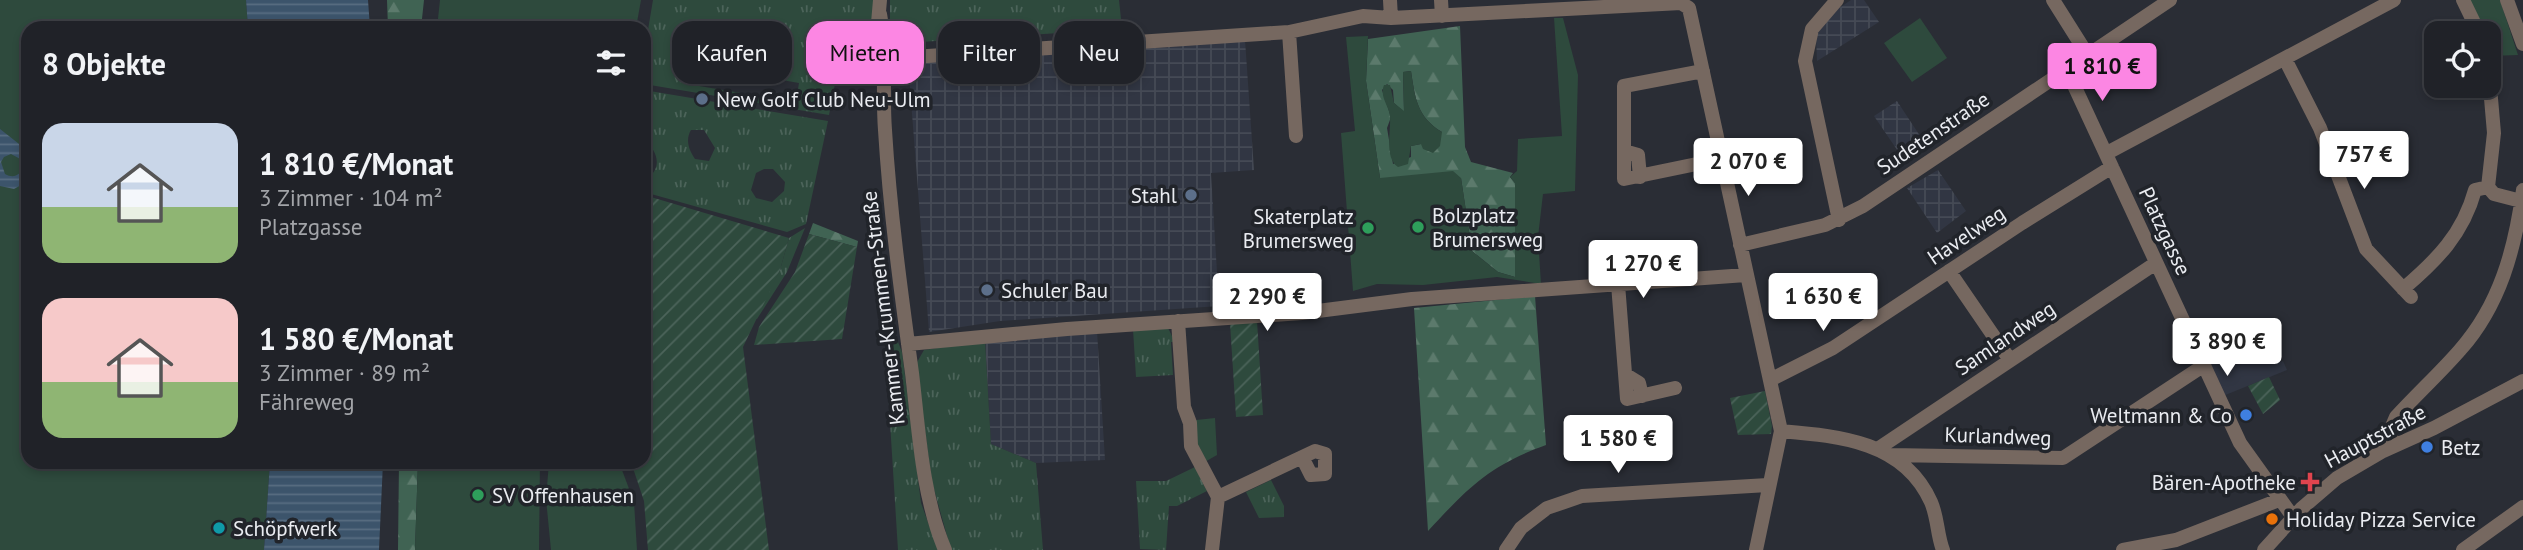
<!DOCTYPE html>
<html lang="de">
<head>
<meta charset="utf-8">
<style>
	:root { --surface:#202228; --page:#2d2f34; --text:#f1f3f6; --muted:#a2a4a8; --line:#3d3f45; --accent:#fc86e3 }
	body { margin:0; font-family:"PT Sans",sans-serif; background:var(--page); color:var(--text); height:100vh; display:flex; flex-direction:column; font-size:26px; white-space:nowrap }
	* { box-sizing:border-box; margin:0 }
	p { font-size:23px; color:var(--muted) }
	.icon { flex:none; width:38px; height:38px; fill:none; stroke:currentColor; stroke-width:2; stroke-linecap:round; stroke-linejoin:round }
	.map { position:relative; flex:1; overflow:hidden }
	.details { position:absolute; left:21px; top:21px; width:630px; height:448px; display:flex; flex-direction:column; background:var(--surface); border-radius:21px; box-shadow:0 4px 10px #0003,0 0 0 2px var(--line) }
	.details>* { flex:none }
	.guide { position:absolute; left:672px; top:21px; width:665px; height:63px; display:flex; gap:14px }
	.controls { position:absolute; left:2424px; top:21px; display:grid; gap:14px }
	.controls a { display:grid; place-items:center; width:77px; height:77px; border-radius:14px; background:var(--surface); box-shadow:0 4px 10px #0003,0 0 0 2px var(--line); font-size:35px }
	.price { position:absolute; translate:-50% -60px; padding:0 16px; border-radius:7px; background:#fff; color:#222; font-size:23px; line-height:46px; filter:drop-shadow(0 2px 4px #0008) }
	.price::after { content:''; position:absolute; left:50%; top:42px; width:21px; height:16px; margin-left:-10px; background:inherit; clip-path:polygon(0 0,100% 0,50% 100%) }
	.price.current { background:var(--accent); color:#111 }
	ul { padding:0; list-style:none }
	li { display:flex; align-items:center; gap:21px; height:175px; padding:0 21px }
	li span { display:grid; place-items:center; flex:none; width:196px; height:140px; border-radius:21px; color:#555 }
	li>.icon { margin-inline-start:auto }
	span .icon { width:84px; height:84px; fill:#fffc; stroke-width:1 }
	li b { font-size:30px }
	h2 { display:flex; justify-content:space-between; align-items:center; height:84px; padding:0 21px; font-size:30px }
	.pill { padding:0 24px; border-radius:21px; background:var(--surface); box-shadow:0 4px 10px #0003,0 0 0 2px var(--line); font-size:24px; line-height:63px }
	.pill.current { background:var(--accent); color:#111 }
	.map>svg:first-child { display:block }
</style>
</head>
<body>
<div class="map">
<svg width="2523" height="550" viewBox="0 0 2523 550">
	<defs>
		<pattern id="industrial-grid" width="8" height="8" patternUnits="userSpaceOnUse" patternTransform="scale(1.75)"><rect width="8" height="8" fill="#313643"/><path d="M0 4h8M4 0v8" fill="none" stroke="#454a55"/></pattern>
		<pattern id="grass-tufts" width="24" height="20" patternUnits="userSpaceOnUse" patternTransform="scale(1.75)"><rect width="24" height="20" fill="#2e4a3d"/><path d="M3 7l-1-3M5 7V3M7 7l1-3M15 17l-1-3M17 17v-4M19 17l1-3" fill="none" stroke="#4c645a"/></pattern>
		<pattern id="forest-firs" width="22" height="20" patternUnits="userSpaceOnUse" patternTransform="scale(1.75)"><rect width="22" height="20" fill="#406353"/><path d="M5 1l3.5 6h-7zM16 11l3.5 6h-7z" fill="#5c7a6c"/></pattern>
		<pattern id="garden-furrows" width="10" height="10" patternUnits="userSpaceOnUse" patternTransform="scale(1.75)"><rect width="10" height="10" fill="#2e4a3d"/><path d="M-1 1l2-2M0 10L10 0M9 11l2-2" fill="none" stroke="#4c645a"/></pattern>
		<pattern id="water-rules" width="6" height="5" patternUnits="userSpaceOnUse" patternTransform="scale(1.75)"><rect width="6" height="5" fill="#3c546b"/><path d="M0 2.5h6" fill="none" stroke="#586d81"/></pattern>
	</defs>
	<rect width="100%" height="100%" fill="#2a2d35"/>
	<path fill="url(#industrial-grid)" d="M 1851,0 L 1864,0 L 1879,22 L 1817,61 L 1816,36 L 1826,17 Z
		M 1245,40 L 1254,170 L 1211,173 L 1219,306 L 1000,321 L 929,332 L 908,62 Z
		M 1897,101 L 1926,145 L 1904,160 L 1874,116 Z
		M 1938,170 L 1966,211 L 1937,233 L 1907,188 Z
		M 1097,331 L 1105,460 L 1036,463 L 991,444 L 985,341 Z"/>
	<path fill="#313643" d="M 2254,327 L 2259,340 L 2264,338 L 2267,347 L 2271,346 L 2278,362 L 2283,361 L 2287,370 L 2223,396 L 2203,347 Z"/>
	<path fill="url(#grass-tufts)" fill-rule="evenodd" d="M 653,0 L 875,0 L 874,50 L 838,68 L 829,115 L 644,84 L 644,54 ZM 702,66 L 799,83 L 796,102 L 699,86 Z
		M 890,0 L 1119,0 L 1122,29 L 920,42 L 890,39 Z
		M 644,90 L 828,121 L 806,224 L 787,232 L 644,192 L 644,180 C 663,171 659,151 644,140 ZM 691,130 L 704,130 L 715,148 L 709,161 L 695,159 C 689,150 685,140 691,130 ZM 764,169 L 773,169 L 785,182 L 784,191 L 772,202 L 756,198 L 751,190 L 756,173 Z
		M 805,228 L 787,272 L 757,319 L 755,318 L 780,270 L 789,238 Z
		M 1168,328 L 1175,342 L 1171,342 L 1173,375 L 1136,377 L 1133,329 Z
		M 893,341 L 898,342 L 902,352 L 921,503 L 938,550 L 898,550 L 885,342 Z
		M 985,341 L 991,444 L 1036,463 L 1043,550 L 951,550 L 932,482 L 916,364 L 924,350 Z
		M 1195,467 L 1207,491 L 1177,506 L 1169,506 L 1166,550 L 1140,549 L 1136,481 L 1166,481 Z
		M 1271,480 L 1284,506 L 1284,517 L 1259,518 L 1246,492 Z"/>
	<path fill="url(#forest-firs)" fill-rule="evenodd" d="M 387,0 L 424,0 L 421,28 L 388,28 Z
		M 1460,26 L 1465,147 L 1471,162 L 1513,173 L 1510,177 L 1515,183 L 1515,277 L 1498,272 L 1472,251 L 1461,178 L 1380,178 L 1366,81 L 1368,39 ZM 1411,71 C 1415,98 1417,117 1442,132 L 1421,144 L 1411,146 L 1411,157 L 1393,164 L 1387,128 L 1391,117 L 1382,90 L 1387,84 L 1393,90 L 1394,103 L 1404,112 L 1403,72 Z
		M 813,223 L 858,241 L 857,247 L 809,234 Z
		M 1535,296 L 1546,445 C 1488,466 1468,488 1428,531 L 1414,308 Z
		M 399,462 L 418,462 L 415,550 L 398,550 Z"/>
	<path fill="#2e4a3d" d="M 0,0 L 246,0 L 248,28 L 28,28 L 28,462 L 270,462 L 264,550 L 0,550 Z
		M 440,0 L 641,0 L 636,28 L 437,28 Z
		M 2469,0 L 2500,0 L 2518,55 L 2491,56 L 2490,53 L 2499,51 L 2496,42 L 2489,44 L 2488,33 L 2484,33 Z
		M 1554,18 L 1563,18 L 1578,75 L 1575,191 L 1543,194 L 1538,237 L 1541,284 L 1497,277 L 1423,285 L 1377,284 L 1353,291 L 1341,133 L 1355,131 L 1346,37 L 1368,36 L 1366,81 L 1380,178 L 1453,171 L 1461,178 L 1472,251 L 1498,272 L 1515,277 L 1515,183 L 1510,177 L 1517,171 L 1518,139 L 1562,136 Z
		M 1920,18 L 1947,58 L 1912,82 L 1884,43 Z
		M 1411,71 C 1415,98 1417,117 1442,132 L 1440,146 L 1433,153 L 1423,149 L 1421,144 L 1411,146 L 1408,164 L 1398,167 C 1384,157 1391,132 1390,118 C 1390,106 1379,98 1384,85 L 1390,85 L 1394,103 L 1404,111 L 1403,72 Z
		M 1215,418 L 1217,455 L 1203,463 L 1194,447 L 1196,420 Z
		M 418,462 L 540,462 L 539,550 L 415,550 Z
		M 549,462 L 619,462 L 634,502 L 637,550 L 551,550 L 546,499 Z"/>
	<path fill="url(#garden-furrows)" d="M 644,195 L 789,238 L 780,270 L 743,347 L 769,550 L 648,550 L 644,501 L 631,462 L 644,462 Z
		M 809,234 L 857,247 L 842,339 L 754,345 L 759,327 L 795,272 Z
		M 1257,321 L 1263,415 L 1236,417 L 1230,323 Z
		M 2269,377 L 2280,400 L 2263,414 L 2248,386 Z
		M 1765,391 L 1772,426 L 1771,434 L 1738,435 L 1730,398 Z"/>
	<path fill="url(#water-rules)" fill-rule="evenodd" d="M 246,0 L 368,0 L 370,28 L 248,28 Z
		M 0,129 L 28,151 L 28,181 L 14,189 L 0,186 ZM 11,154 L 24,161 L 25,166 C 20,175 14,179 5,174 L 1,162 L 4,157 Z
		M 270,462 L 383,462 L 379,550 L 264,550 Z"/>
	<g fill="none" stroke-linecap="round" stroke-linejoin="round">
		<path stroke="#766860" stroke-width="14" d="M 1390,0 L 1391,18
			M 1441,0 L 1442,16
			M 1837,0 L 1812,29 L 1805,61 L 1839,220
			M 2053,0 L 2087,54
			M 2463,0 L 2479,33
			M 2507,0 L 2523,44
			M 880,14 C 887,52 882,92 885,130 C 890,212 901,292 912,373 C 919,432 922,495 945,550
			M 878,23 L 880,0
			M 1289,32 L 1296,136
			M 882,59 L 1289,32 L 1363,16 L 1391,18 L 1681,3 L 1689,8 L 1781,431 L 1756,550
			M 2285,59 L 2320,128 L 2366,249 L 2411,297
			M 2066,68 L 2240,443 L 2293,517
			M 1703,71 L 1624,86 L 1624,179 L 1721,159
			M 1624,151 L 1638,155 L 1640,177
			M 2107,153 L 2394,0
			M 2488,187 L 2494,133 L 2488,64
			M 2488,187 L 2494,194 L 2521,201
			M 1740,245 L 1825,225 L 1863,206 L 2170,0
			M 1949,271 L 2010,360
			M 1618,284 L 1627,399 L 1675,388
			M 2403,289 C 2437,260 2463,234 2475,190 L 2488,187
			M 1178,321 L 1184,407 L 1190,423 L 1191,446 L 1218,497 L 1212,550
			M 908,344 L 1067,329 L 1302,313 L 1412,299 L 1746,275
			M 1626,375 L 1639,383 L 1642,396
			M 1770,380 L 1833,348 L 2022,223 L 2112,167
			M 1781,431 C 1839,436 1904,441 1931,502 C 1938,518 1937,535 1943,550
			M 2393,446 L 2390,431 L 2396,417 C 2417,394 2440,373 2460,350 C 2500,305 2515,249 2523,190
			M 1879,448 L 2156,263
			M 1891,455 L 2063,458 L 2203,366
			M 1218,497 L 1315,451 L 1325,454 L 1325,474 L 1311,475 L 1302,457
			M 1506,550 L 1521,528 L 1547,508 L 1582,496 L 1768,485
			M 2123,550 L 2176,540 L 2279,500
			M 2264,550 L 2302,508 L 2337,478 L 2383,451 L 2434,428 L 2523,381
			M 2463,550 L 2523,507"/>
	</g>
	<g fill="#5c6f8a" stroke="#21242a" stroke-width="2.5">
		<circle cx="702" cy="99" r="7"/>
		<circle cx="1191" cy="195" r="7"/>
		<circle cx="987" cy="290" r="7"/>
	</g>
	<g fill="#2e9e5b" stroke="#21242a" stroke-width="2.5">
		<circle cx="1418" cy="227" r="7"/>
		<circle cx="1368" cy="228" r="7"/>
		<circle cx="478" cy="495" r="7"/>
	</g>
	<g fill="#3f7fe0" stroke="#21242a" stroke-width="2.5">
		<circle cx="2246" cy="415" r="7"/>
		<circle cx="2427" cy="447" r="7"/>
	</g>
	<path fill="#e0444e" stroke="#21242a" stroke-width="2.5" d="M2306.5 471.5h7v7h7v7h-7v7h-7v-7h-7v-7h7z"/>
	<circle fill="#e8710a" stroke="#21242a" stroke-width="2.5" cx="2272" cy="519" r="7"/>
	<circle fill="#0f9aa8" stroke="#21242a" stroke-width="2.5" cx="219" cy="528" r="7"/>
	<g text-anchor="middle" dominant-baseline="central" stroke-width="7" stroke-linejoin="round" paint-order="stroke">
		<g font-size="21" fill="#eaecf1" stroke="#21242a" text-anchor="start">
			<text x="716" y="99">New Golf Club Neu-Ulm</text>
			<text x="1177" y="195" text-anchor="end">Stahl</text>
			<text x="1432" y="215">Bolzplatz<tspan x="1432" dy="24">Brumersweg</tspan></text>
			<text x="1354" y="216" text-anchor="end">Skaterplatz<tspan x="1354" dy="24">Brumersweg</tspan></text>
			<text x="1001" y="290">Schuler Bau</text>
			<text x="2232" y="415" text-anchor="end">Weltmann &amp; Co</text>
			<text x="2441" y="447">Betz</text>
			<text x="2296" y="482" text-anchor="end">Bären-Apotheke</text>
			<text x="492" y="495">SV Offenhausen</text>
			<text x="2286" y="519">Holiday Pizza Service</text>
			<text x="233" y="528">Schöpfwerk</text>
		</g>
		<g font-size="21" fill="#eaecf1" stroke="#21242a">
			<text transform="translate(1933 133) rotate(-34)">Sudetenstraße</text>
			<text transform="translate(2165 231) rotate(65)">Platzgasse</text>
			<text transform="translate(1966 235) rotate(-34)">Havelweg</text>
			<text transform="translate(883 308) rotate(-97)">Kammer-Krummen-Straße</text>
			<text transform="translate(2005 338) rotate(-34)">Samlandweg</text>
			<text transform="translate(1998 436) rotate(2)">Kurlandweg</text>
			<text transform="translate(2375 436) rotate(-28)">Hauptstraße</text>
		</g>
	</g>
</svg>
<div class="controls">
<a><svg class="icon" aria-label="locate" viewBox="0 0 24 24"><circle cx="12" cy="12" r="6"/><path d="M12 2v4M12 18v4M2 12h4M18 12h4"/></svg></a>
</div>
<b class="price current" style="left:2102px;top:103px">1 810 €</b>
<b class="price" style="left:2364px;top:191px">757 €</b>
<b class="price" style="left:1748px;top:198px">2 070 €</b>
<b class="price" style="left:1643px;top:300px">1 270 €</b>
<b class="price" style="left:1267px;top:333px">2 290 €</b>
<b class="price" style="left:1823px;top:333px">1 630 €</b>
<b class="price" style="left:2227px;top:378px">3 890 €</b>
<b class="price" style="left:1618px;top:475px">1 580 €</b>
<div class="guide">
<a class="pill">Kaufen</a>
<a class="pill current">Mieten</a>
<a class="pill">Filter</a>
<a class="pill">Neu</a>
</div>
<section class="details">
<h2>8 Objekte<svg class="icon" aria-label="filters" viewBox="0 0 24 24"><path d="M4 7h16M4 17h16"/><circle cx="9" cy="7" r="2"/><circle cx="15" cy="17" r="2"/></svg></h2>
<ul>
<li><span style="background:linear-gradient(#c9d6e8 60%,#8fb573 0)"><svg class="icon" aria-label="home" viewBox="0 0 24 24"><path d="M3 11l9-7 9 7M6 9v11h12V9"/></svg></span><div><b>1 810 €/Monat</b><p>3 Zimmer · 104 m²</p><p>Platzgasse</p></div></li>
<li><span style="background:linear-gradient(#f6c9c9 60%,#8fb573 0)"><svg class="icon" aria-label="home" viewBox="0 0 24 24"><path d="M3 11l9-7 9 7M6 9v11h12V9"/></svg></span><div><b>1 580 €/Monat</b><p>3 Zimmer · 89 m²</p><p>Fähreweg</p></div></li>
</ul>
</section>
</div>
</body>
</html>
